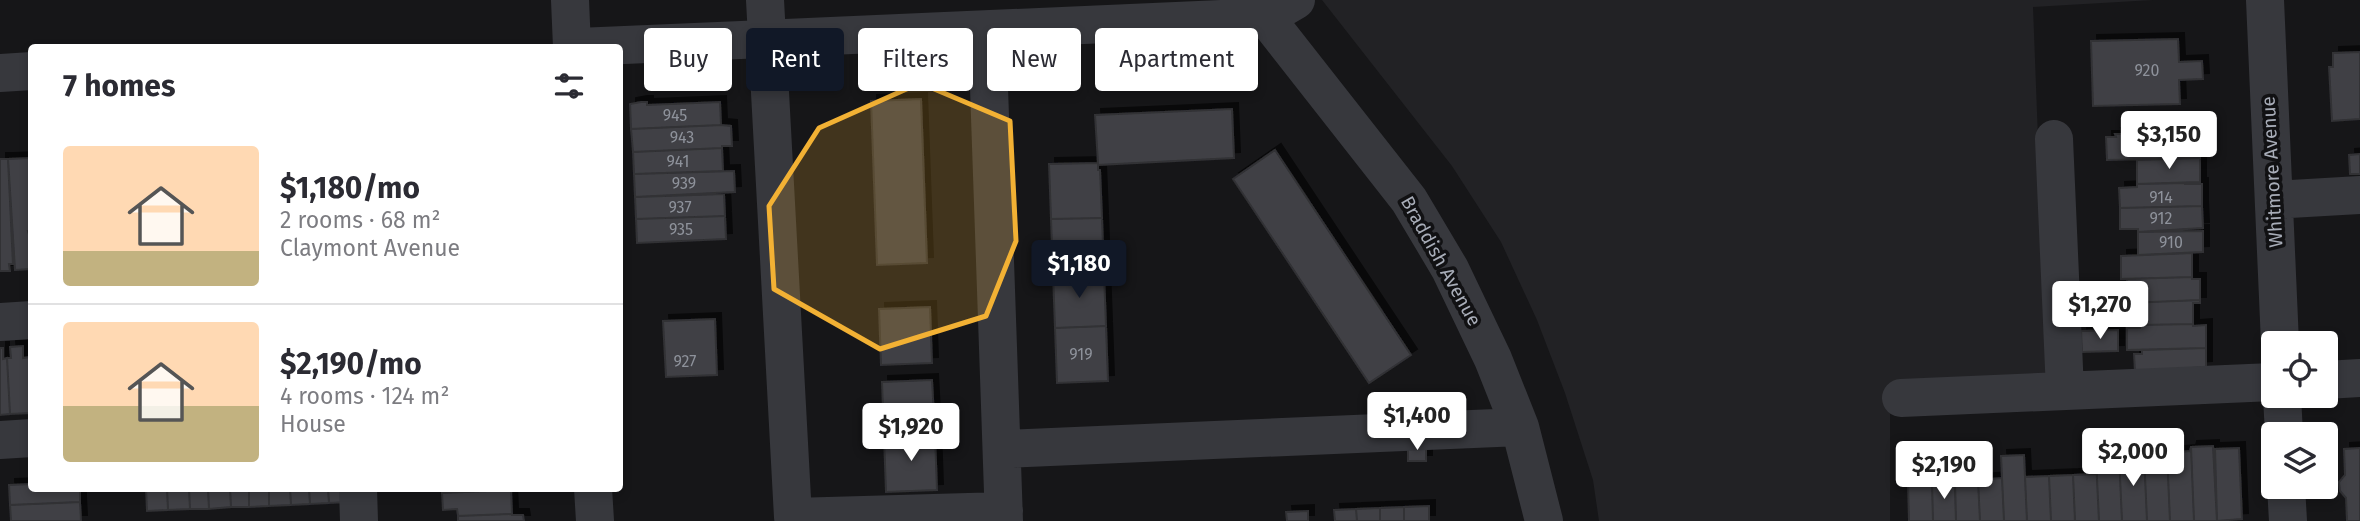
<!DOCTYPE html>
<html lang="en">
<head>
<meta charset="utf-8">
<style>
	:root { --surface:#fff; --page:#f2f2f3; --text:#2b2b33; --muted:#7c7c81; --line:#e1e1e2; --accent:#111827 }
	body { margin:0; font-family:"Fira Sans",sans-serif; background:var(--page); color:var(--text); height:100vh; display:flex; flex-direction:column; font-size:26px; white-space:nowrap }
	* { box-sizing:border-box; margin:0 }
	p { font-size:23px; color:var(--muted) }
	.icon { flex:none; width:38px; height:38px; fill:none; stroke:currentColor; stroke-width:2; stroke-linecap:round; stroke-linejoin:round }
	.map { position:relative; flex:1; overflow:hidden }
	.side { position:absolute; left:28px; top:44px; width:595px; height:448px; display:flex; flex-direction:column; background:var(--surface); border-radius:7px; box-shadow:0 4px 10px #0003 }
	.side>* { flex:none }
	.guide { position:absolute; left:644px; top:28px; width:665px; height:63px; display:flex; gap:14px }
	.tools { position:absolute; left:2261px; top:331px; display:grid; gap:14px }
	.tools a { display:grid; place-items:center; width:77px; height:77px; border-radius:7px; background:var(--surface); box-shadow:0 4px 10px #0003; font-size:35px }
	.price { position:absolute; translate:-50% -60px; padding:0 16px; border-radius:7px; background:#fff; color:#222; font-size:23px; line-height:46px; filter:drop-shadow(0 2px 4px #0008) }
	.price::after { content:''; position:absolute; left:50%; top:42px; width:21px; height:16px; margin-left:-10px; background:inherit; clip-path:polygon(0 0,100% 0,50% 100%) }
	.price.active { background:var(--accent); color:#fff }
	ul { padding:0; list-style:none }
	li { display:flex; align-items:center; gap:21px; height:175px; padding:0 35px }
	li+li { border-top:2px solid var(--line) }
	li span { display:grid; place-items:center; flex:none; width:196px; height:140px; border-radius:7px; color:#555 }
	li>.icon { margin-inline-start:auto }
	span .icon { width:84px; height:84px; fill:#fffc; stroke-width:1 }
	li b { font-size:30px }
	h2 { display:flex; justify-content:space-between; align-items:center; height:84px; padding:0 35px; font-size:30px }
	.tag { padding:0 24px; border-radius:7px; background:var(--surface); box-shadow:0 4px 10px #0003; font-size:24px; line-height:63px }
	.tag.active { background:var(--accent); color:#fff }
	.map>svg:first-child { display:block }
</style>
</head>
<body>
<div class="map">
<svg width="2360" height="521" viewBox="0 0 2360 521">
	<defs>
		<filter id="shadow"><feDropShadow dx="6" dy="-6" stdDeviation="0" flood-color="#0009"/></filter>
	</defs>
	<rect width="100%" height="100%" fill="#161618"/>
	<path fill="#222225" d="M 1322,0 L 2153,0 L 2033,7 L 2047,376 L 1890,384 L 1890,521 L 1599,521 L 1593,480 L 1565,393 L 1537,320 L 1501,242 L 1452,166 Z"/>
	<path fill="#404145" stroke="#303034" stroke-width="2" filter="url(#shadow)" d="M 2178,39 L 2179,62 L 2202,61 L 2203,79 L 2179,80 L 2180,104 L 2093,106 L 2091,41 Z
		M 2360,52 L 2360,119 L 2332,121 L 2329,67 L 2333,67 L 2333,53 Z
		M 921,99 L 927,263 L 877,265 L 871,101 Z
		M 641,102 L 647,102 L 647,105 L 720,102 L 721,125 L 631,129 L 630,104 Z
		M 1232,109 L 1234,158 L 1098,165 L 1098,170 L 1100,170 L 1102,218 L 1051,219 L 1049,164 L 1098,163 L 1095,115 Z
		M 721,125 L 731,126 L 732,146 L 722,146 L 722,148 L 633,152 L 631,129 Z
		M 2115,134 L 2199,134 L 2200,158 L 2107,160 L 2106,137 L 2116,137 Z
		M 722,148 L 723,171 L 634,174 L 633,152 Z
		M 1275,150 L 1411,355 L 1369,383 L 1233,179 Z
		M 2360,154 L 2360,174 L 2350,174 L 2349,155 Z
		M 31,158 L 32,231 L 28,231 L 31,242 L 32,269 L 15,270 L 8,159 Z
		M 2200,158 L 2200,182 L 2137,184 L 2137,160 Z
		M 0,159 L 8,159 L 13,264 L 9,264 L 10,271 L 0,271 Z
		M 734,171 L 735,192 L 635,197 L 634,174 Z
		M 2185,183 L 2185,184 L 2202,184 L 2202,206 L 2120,208 L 2119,188 L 2137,187 L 2137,184 Z
		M 724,194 L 725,216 L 636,219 L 635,197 Z
		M 2202,206 L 2203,228 L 2138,232 L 2138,229 L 2120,229 L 2120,208 Z
		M 725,216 L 726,239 L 637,243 L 636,219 Z
		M 1102,218 L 1104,273 L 1053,274 L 1051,219 Z
		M 2203,231 L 2203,252 L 2138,255 L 2138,232 Z
		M 2192,253 L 2192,277 L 2121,279 L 2121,256 Z
		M 1104,273 L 1106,326 L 1055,328 L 1053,274 Z
		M 2192,277 L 2192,279 L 2200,279 L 2200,300 L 2128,303 L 2127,279 Z
		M 2200,300 L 2200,303 L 2193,303 L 2193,324 L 2140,325 L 2139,303 L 2128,303 Z
		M 930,307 L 932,363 L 881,365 L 879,309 Z
		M 715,319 L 717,375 L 666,377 L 663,321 Z
		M 2193,324 L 2193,326 L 2206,325 L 2206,348 L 2127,350 L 2127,328 L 2140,328 L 2140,325 Z
		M 1106,326 L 1108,381 L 1057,383 L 1055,328 Z
		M 2118,330 L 2118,351 L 2082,352 L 2081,331 Z
		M 23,346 L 23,358 L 30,357 L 32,413 L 10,414 L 7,358 L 11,358 L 10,347 Z
		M 0,348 L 3,348 L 3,359 L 7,358 L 10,414 L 0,415 Z
		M 2206,348 L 2206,367 L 2135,372 L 2134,354 L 2142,354 L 2142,350 Z
		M 932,380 L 935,435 L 884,437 L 882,382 Z
		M 935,435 L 937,490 L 886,492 L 884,437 Z
		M 1408,444 L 1426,444 L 1426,461 L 1408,461 Z
		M 2213,446 L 2217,521 L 2194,521 L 2191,447 Z
		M 2191,447 L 2194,521 L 2170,521 L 2167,453 L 2190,451 Z
		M 2239,448 L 2242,519 L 2217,521 L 2215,449 Z
		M 2360,448 L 2360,521 L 2347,521 L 2346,498 L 2340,491 L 2339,482 L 2345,475 L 2344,449 Z
		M 2167,453 L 2170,521 L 2147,521 L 2144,454 Z
		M 2144,454 L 2147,521 L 2122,521 L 2119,455 Z
		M 2024,455 L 2027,521 L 2004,521 L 2001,456 Z
		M 2119,455 L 2122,521 L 2099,521 L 2096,458 L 2119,457 Z
		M 1974,457 L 1975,480 L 1978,480 L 1980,521 L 1956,521 L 1954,459 Z
		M 2096,458 L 2099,521 L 2075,521 L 2073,475 L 2095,474 Z
		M 2073,475 L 2075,521 L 2051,521 L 2049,476 Z
		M 2049,476 L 2051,521 L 2027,521 L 2025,477 Z
		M 2002,478 L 2004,521 L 1980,521 L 1978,480 Z
		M 1955,481 L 1956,521 L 1933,521 L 1932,482 Z
		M 1932,482 L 1933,521 L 1909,521 L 1908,483 Z
		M 32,484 L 32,488 L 80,488 L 80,502 L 10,505 L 9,485 Z
		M 146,488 L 167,488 L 168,510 L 147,511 Z
		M 167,488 L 189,488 L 190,509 L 168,510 Z
		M 189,488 L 208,488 L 209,509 L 190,509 Z
		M 208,488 L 230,488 L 231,507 L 209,509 Z
		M 230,488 L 249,488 L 249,507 L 231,507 Z
		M 249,488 L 269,488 L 269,506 L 249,507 Z
		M 269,488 L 290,488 L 291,505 L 269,506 Z
		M 290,488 L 309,488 L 310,504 L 291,505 Z
		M 309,488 L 328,488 L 329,503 L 310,504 Z
		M 328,488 L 348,488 L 349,502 L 329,503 Z
		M 442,488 L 511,488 L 511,490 L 442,493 Z
		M 511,490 L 512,514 L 458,516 L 457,509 L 443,510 L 442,493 Z
		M 80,502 L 81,521 L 11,521 L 10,505 Z
		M 1429,506 L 1429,521 L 1404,521 L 1404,507 Z
		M 1404,507 L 1404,521 L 1380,521 L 1380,508 Z
		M 1380,508 L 1380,521 L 1357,521 L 1356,509 Z
		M 1356,509 L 1357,521 L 1335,521 L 1334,510 Z
		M 1308,511 L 1308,521 L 1287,521 L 1286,512 Z
		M 512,514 L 512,515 L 523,515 L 524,521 L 458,521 L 458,516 Z"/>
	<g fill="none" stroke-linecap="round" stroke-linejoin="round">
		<path stroke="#37383d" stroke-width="38" d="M 570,0 L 572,47
			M 765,0 L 793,517 L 1004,511
			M 1252,0 L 1409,200 L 1450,269 L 1493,359 L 1520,427 L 1544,521
			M 2265,0 L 2280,343
			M 987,30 L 1004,521
			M 578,47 L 1267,17 L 1296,0
			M 0,73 L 32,71
			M 2054,139 L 2065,391
			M 2274,200 L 2360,195
			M 0,322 L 32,320
			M 2326,380 L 2360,378
			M 2282,396 L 2284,434
			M 1901,398 L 2273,382
			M 0,440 L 32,438
			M 1002,449 L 1520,427
			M 2286,486 L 2288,521
			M 358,488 L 359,521
			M 593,488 L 595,521"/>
	</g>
	<path fill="#f2b134" fill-opacity="0.2" stroke="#f2b134" stroke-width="5" stroke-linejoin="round" d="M 920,83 L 1010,121 L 1016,241 L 986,316 L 880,349 L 774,289 L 769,206 L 819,128 Z"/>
	<g text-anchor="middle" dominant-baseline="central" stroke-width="7" stroke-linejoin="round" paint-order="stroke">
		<g font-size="16" fill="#8e929b">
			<text x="2147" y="70">920</text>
			<text x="675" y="115">945</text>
			<text x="682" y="137">943</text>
			<text x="678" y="161">941</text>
			<text x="684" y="183">939</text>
			<text x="2161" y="197">914</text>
			<text x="680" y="207">937</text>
			<text x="2161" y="218">912</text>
			<text x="681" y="229">935</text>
			<text x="2171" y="242">910</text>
			<text x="1081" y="354">919</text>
			<text x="685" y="361">927</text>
		</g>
		<g font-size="19" fill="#a8adb8" stroke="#111113">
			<text transform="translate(2272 172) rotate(-93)">Whitmore Avenue</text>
			<text transform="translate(1441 261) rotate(61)">Braddish Avenue</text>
		</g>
	</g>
</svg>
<div class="tools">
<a><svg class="icon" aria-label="locate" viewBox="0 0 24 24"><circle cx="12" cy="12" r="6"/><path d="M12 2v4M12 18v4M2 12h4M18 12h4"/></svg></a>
<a><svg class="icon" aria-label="layers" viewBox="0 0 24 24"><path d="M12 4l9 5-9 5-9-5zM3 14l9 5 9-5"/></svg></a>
</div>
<b class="price" style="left:2169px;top:171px">$3,150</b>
<b class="price active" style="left:1079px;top:300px">$1,180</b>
<b class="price" style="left:2100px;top:341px">$1,270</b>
<b class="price" style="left:1417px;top:452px">$1,400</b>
<b class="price" style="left:911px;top:463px">$1,920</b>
<b class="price" style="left:2133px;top:488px">$2,000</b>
<b class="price" style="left:1944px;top:501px">$2,190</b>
<div class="guide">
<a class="tag">Buy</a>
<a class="tag active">Rent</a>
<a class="tag">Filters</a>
<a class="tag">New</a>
<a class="tag">Apartment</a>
</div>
<section class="side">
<h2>7 homes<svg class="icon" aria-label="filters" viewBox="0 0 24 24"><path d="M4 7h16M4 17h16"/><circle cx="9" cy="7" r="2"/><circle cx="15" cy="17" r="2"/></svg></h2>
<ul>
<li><span style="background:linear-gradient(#ffd9b3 75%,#c2b280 0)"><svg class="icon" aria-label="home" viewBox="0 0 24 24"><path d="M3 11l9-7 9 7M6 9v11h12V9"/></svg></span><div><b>$1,180/mo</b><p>2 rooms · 68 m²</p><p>Claymont Avenue</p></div></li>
<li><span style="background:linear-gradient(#ffd9b3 60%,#c2b280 0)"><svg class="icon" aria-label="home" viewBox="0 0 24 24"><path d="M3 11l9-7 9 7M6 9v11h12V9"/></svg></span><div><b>$2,190/mo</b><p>4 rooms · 124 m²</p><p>House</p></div></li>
</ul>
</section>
</div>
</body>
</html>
